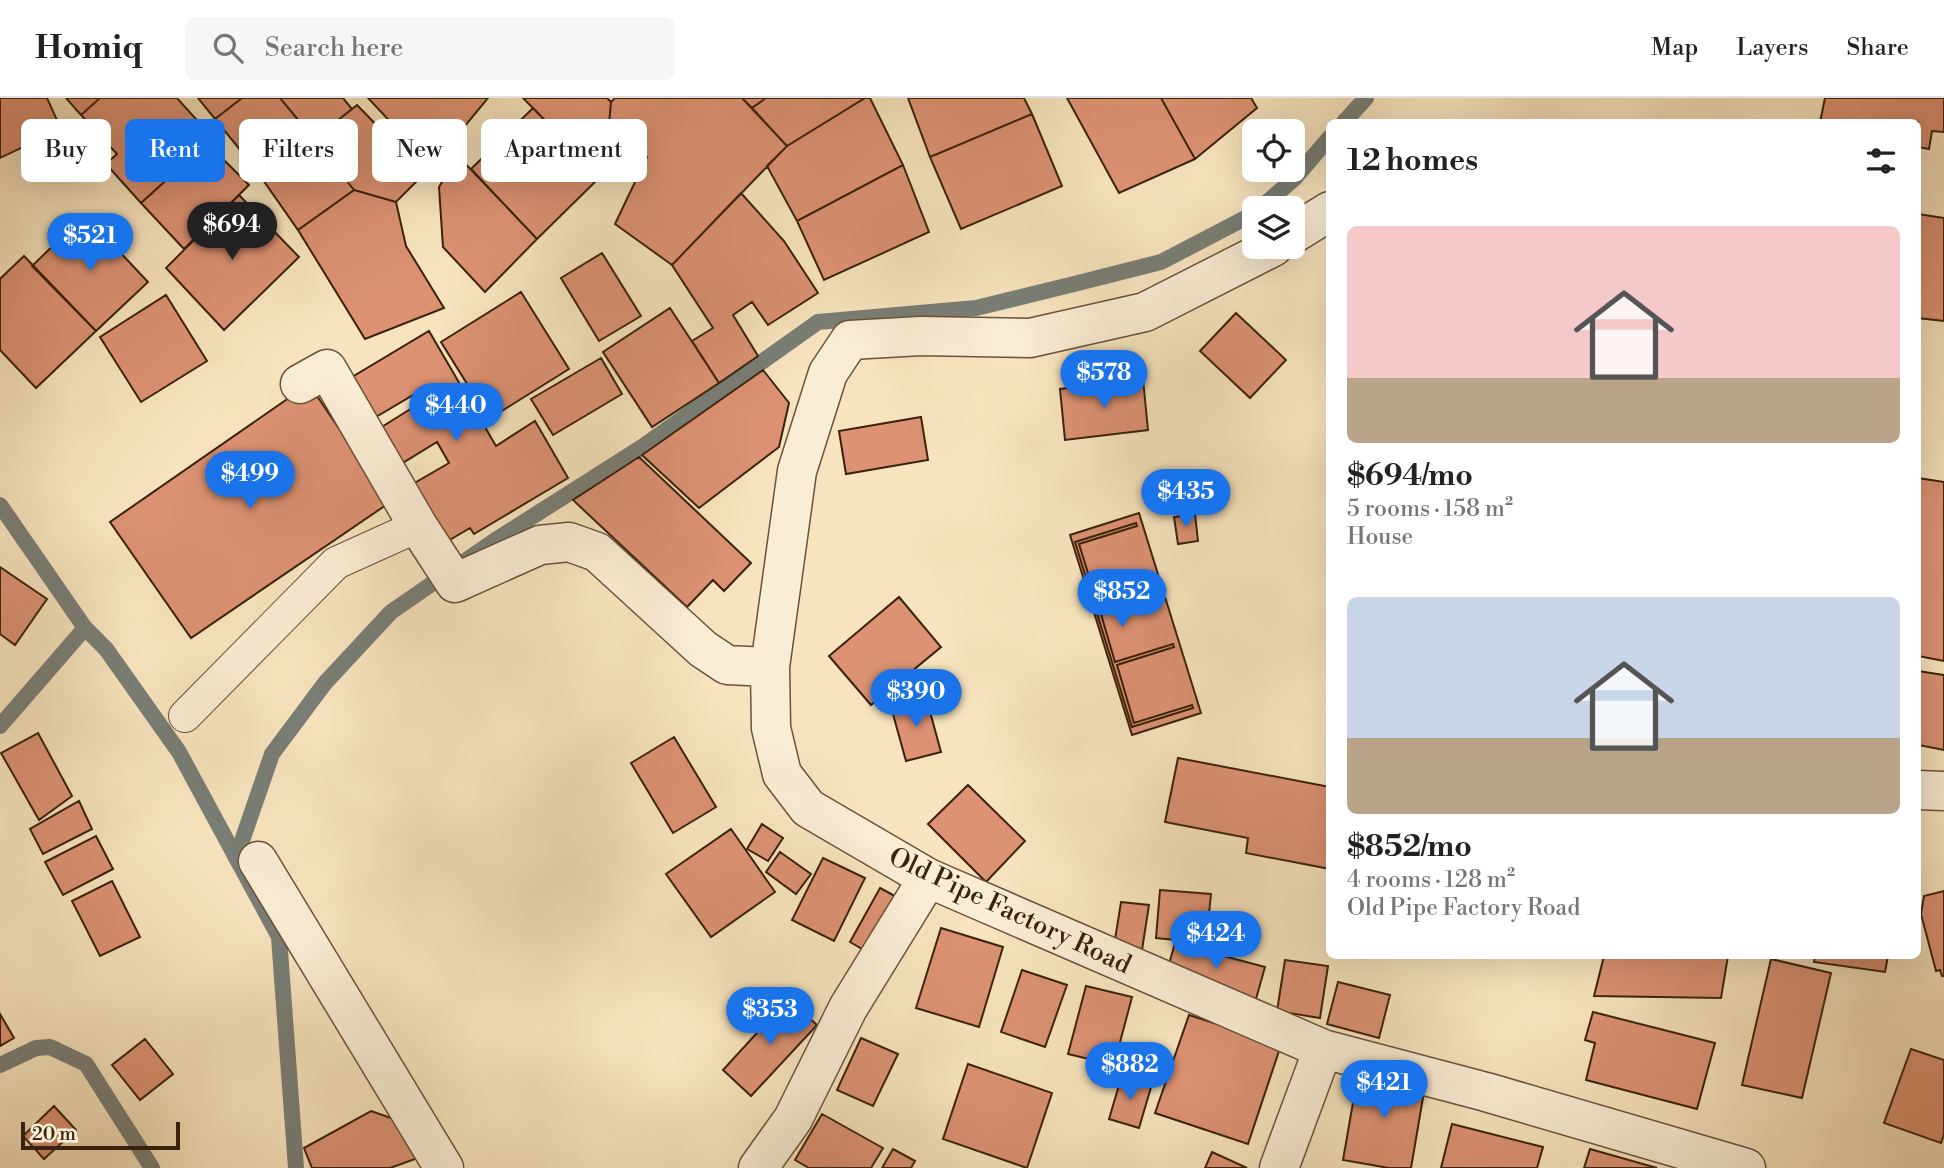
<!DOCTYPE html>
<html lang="en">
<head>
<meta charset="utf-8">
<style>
	:root { --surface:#fff; --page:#f6f6f6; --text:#222; --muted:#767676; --line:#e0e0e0; --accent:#1a73e8 }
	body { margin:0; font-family:"Libre Bodoni",serif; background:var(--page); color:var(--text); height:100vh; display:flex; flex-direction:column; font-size:26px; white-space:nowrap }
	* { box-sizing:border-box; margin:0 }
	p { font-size:23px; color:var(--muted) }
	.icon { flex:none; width:38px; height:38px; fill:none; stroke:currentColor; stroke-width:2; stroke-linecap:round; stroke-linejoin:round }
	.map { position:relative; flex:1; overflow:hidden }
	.panel { position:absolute; left:1326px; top:21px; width:595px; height:840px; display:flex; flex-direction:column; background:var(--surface); border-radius:10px; box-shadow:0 7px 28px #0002 }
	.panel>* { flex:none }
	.guide { position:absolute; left:21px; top:21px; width:665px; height:63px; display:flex; gap:14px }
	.buttons { position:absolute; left:1242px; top:21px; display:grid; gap:14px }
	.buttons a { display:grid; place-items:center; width:63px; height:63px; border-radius:10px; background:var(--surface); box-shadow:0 7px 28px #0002; font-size:35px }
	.scale { position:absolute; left:21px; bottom:18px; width:159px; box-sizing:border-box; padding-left:7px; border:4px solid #3b220c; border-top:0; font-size:19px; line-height:24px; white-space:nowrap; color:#3b220c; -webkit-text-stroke:5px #faedd5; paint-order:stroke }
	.price { position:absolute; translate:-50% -60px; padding:0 16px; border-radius:24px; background:var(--accent); color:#fff; font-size:23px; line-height:46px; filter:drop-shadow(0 2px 4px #0008) }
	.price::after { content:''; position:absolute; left:50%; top:42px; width:21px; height:16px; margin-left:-10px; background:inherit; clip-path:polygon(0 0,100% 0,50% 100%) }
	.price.current { background:#222; color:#fff }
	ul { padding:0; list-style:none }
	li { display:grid; align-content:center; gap:14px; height:371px; padding:0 21px }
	li span { display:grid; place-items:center; height:217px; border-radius:10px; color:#555 }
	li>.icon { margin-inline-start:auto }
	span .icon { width:126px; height:126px; fill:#fffc; stroke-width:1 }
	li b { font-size:30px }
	h2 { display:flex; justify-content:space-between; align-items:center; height:84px; padding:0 21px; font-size:30px }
	.tag { padding:0 24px; border-radius:10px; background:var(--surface); box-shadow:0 7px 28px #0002; font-size:24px; line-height:63px }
	.tag.current { background:var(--accent); color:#fff }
	header { display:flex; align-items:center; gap:42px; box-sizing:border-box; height:98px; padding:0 35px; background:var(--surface); border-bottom:2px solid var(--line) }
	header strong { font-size:33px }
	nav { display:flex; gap:38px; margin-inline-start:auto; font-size:24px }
	.search { width:490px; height:63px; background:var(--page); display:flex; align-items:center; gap:18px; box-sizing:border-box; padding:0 24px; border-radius:10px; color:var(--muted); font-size:26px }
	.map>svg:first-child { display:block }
</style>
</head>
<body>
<header>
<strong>Homiq</strong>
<div class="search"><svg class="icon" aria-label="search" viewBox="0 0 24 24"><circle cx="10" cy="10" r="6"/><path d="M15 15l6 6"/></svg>Search here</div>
<nav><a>Map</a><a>Layers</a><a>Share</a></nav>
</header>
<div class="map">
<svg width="1944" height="1070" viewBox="0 0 1944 1070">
	<rect width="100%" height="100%" fill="#f7e4be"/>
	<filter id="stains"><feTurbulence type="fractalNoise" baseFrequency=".00286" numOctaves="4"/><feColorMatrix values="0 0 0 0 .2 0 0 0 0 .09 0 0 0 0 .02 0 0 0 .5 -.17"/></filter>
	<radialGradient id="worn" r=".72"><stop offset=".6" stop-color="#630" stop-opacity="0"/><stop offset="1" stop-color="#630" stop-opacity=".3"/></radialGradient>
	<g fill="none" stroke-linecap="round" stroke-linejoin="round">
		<path stroke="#797e76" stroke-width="16" d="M 1344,24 L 1366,0
			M 1260,110 L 1294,81 L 1330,39
			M 0,407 L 85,530 L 106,551 L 179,654 L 279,839 L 296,1070
			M 0,628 L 85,530
			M 236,760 L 272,656 L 325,585 L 391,514 L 494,443 L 642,349 L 818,224 L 976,210 L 1078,185 L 1161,164 L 1255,115
			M 0,967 L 36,950 L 50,949 L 86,966 L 152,1070"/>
	</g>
	<path fill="#dc9273" stroke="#3b220c" stroke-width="2" d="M 0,0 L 47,0 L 61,31 L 0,60 Z
		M 66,0 L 100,0 L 81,17 Z
		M 100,0 L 177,0 L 213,40 L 141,105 L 106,66 L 117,56 L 81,17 Z
		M 198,0 L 242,0 L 215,21 Z
		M 242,0 L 280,0 L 304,29 L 254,69 L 215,21 Z
		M 280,0 L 343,0 L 352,11 L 314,41 Z
		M 368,0 L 488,0 L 432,68 Z
		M 523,0 L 607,0 L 611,4 L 609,27 L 630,48 L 600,79 Z
		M 615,0 L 742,0 L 787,48 L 672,167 L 615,126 L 647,59 L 609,27 L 611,4 Z
		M 742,0 L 766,0 L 752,10 Z
		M 766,0 L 865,0 L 787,48 L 752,10 Z
		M 865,0 L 870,0 L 903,67 L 797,123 L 767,68 L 787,48 Z
		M 908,0 L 1024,0 L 1032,16 L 930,59 Z
		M 1067,0 L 1161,0 L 1195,61 L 1119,95 Z
		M 1161,0 L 1251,0 L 1257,10 L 1195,61 Z
		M 1825,0 L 1944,0 L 1944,34 L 1932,33 L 1929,51 L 1918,49 L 1918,24 L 1820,24 Z
		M 357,7 L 424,76 L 396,104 L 354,92 L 314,41 Z
		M 533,10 L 600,79 L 537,141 L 471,71 Z
		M 1032,16 L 1062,88 L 961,131 L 930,59 Z
		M 304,29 L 354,92 L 298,132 L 254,69 Z
		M 207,45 L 249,87 L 184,151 L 141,105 Z
		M 458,58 L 537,141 L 485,194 L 443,149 L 439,89 Z
		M 903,67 L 929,134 L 824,182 L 797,123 Z
		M 354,92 L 396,104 L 406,148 L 444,210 L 365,241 L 298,132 Z
		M 741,95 L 784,143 L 818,195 L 768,227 L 752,204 L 733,217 L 758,258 L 719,285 L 692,243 L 713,230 L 672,167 Z
		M 239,97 L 299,159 L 224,232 L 166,170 Z
		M 1918,116 L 1944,120 L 1944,223 L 1918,220 Z
		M 85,117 L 148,184 L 96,233 L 32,168 Z
		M 602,155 L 641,218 L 599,243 L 561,180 Z
		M 24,158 L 96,233 L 36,290 L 0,252 L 0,181 Z
		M 521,194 L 569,271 L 489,321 L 441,244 Z
		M 166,197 L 207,263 L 141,304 L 100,239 Z
		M 670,210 L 719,285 L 652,329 L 603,254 Z
		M 1236,215 L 1286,262 L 1250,300 L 1200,253 Z
		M 429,233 L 496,348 L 535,323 L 568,380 L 474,436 L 470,430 L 441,447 L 413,386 L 449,365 L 437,344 L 401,366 L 380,330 L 425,302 L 420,293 L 376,319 L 352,279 Z
		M 601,260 L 622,296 L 553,337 L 531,301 Z
		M 763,272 L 789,305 L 779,349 L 699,410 L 642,357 Z
		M 1143,281 L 1148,332 L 1065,342 L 1060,291 Z
		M 309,286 L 389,405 L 191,540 L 110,424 Z
		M 921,319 L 928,362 L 846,376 L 839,333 Z
		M 639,359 L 751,465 L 724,493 L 713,482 L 687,509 L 573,402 Z
		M 1918,380 L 1944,384 L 1944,563 L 1918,558 Z
		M 1139,415 L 1201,615 L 1132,637 L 1070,437 Z
		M 1195,416 L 1198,443 L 1178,446 L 1174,419 Z
		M 1136,425 L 1137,428 L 1079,446 L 1097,504 L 1155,485 L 1153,490 L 1098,506 L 1115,564 L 1173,546 L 1174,549 L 1117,567 L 1134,625 L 1192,607 L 1193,610 L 1132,629 L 1075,444 Z
		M 1136,425 L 1137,428 L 1079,446 L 1097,504 L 1155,485 L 1153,490 L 1098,506 L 1115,564 L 1173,546 L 1174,549 L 1117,567 L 1134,625 L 1192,607 L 1193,610 L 1132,629 L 1075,444 Z
		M 0,469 L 47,501 L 15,547 L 0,536 Z
		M 899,499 L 941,549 L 871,607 L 829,558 Z
		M 1918,573 L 1944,577 L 1944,652 L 1918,647 Z
		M 926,599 L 941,654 L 906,663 L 891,609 Z
		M 38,635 L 72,698 L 39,722 L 1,655 Z
		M 674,639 L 716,709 L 673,735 L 631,665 Z
		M 1178,660 L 1330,689 L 1330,771 L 1246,755 L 1248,740 L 1165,724 Z
		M 968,687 L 1025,743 L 986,784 L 928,726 Z
		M 79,703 L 92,731 L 43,756 L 30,731 Z
		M 762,726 L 783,740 L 768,763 L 747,751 Z
		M 731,731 L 775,794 L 711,839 L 666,776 Z
		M 96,738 L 113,771 L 63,797 L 45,764 Z
		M 780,754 L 811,776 L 796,796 L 766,774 Z
		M 823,760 L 865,780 L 834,843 L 792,822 Z
		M 112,783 L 140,839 L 100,858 L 72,803 Z
		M 880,790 L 906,804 L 876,859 L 850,844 Z
		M 1160,792 L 1211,796 L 1206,845 L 1156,840 Z
		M 1944,793 L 1944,878 L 1942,878 L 1940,872 L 1936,873 L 1921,816 L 1924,798 Z
		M 1121,804 L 1149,807 L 1142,852 L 1114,848 Z
		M 941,830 L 1003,849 L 979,929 L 916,910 Z
		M 1175,845 L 1265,869 L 1256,901 L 1166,877 Z
		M 1604,858 L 1728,858 L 1721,900 L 1594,898 Z
		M 1815,858 L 1888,858 L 1885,874 L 1814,864 Z
		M 1771,861 L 1831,875 L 1802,1000 L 1742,987 Z
		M 1285,862 L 1328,868 L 1320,920 L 1277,913 Z
		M 1022,872 L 1067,887 L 1045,949 L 1001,934 Z
		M 1338,884 L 1390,897 L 1379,940 L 1327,926 Z
		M 1086,888 L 1132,899 L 1114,967 L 1068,956 Z
		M 788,901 L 817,927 L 751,998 L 723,972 Z
		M 1593,914 L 1715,945 L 1697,1011 L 1586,982 L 1595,945 L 1585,942 Z
		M 0,916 L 14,940 L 0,948 Z
		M 1189,917 L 1281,947 L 1248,1046 L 1155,1015 Z
		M 861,940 L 898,956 L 873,1008 L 837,992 Z
		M 145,941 L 173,976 L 140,1002 L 112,967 Z
		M 1911,951 L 1944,962 L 1944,1036 L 1941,1045 L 1884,1025 Z
		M 968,966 L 1052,995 L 1027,1070 L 943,1041 Z
		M 1359,970 L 1426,982 L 1411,1070 L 1389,1070 L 1343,1062 Z
		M 1122,977 L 1152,986 L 1139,1030 L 1109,1021 Z
		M 54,1008 L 76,1032 L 44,1061 L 23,1038 Z
		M 371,1013 L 408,1026 L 418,1060 L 390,1070 L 312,1070 L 304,1050 Z
		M 822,1016 L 883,1050 L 871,1070 L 809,1070 L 795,1062 Z
		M 1452,1026 L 1543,1049 L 1537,1070 L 1441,1070 Z
		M 893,1051 L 915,1063 L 911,1070 L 882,1070 Z
		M 1590,1051 L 1657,1070 L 1584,1070 Z
		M 1212,1054 L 1247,1070 L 1205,1070 Z"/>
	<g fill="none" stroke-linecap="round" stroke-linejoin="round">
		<defs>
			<path id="service" d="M 185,618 L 336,465 L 418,428"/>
			<path id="minor" d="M 1293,136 L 1330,113
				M 1273,149 L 1145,214 L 1030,240 L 921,238 L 850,242 L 828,275 L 797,373 L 770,569 L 771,630 L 782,676 L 808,710 L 928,780 L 1323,951 L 1486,994 L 1746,1070
				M 300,286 L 327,271 L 418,428 L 455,485 L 540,447 L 569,444 L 597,454 L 703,551 L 727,567 L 770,569
				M 1918,692 L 1944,693
				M 258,763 L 444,1070
				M 758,1070 L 793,1021 L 848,910 L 928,780
				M 1279,1070 L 1323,951"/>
		</defs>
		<use href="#service" stroke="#6a5238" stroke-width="34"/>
		<use href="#minor" stroke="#6a5238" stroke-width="41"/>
		<use href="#service" stroke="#faedd5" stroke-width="32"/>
		<use href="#minor" stroke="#faedd5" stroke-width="38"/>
	</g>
	<g text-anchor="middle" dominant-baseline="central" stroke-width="5" stroke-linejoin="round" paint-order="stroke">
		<g font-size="26" fill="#3b220c" stroke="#faedd5">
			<text transform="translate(1010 813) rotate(25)">Old Pipe Factory Road</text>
		</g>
	</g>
	<rect width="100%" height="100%" filter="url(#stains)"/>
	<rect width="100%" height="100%" fill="url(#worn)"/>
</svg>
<div class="buttons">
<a><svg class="icon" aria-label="locate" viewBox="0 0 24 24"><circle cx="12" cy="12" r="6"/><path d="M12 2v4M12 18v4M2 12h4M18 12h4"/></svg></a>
<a><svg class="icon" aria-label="layers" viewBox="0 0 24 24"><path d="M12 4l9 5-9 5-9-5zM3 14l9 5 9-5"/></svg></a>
</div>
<div class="scale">20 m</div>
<b class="price current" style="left:232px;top:164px">$694</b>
<b class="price" style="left:90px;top:175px">$521</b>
<b class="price" style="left:1104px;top:312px">$578</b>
<b class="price" style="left:456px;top:345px">$440</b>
<b class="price" style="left:250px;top:413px">$499</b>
<b class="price" style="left:1186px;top:431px">$435</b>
<b class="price" style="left:1122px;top:531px">$852</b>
<b class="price" style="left:916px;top:631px">$390</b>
<b class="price" style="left:1216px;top:873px">$424</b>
<b class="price" style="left:770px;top:949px">$353</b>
<b class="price" style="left:1130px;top:1004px">$882</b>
<b class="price" style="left:1384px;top:1022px">$421</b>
<div class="guide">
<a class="tag">Buy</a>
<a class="tag current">Rent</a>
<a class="tag">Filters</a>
<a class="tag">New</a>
<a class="tag">Apartment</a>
</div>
<section class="panel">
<h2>12 homes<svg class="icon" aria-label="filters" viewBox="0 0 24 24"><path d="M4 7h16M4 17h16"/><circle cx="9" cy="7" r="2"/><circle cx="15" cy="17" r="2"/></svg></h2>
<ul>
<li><span style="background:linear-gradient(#f6c9c9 70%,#b9a48a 0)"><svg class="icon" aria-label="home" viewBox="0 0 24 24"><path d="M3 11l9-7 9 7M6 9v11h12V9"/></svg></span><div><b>$694/mo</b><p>5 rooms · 158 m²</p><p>House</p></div></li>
<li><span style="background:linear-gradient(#c9d6e8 65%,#b9a48a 0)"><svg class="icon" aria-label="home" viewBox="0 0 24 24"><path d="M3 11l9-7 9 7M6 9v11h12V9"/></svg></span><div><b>$852/mo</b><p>4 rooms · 128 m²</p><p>Old Pipe Factory Road</p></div></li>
</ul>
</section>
</div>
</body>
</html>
